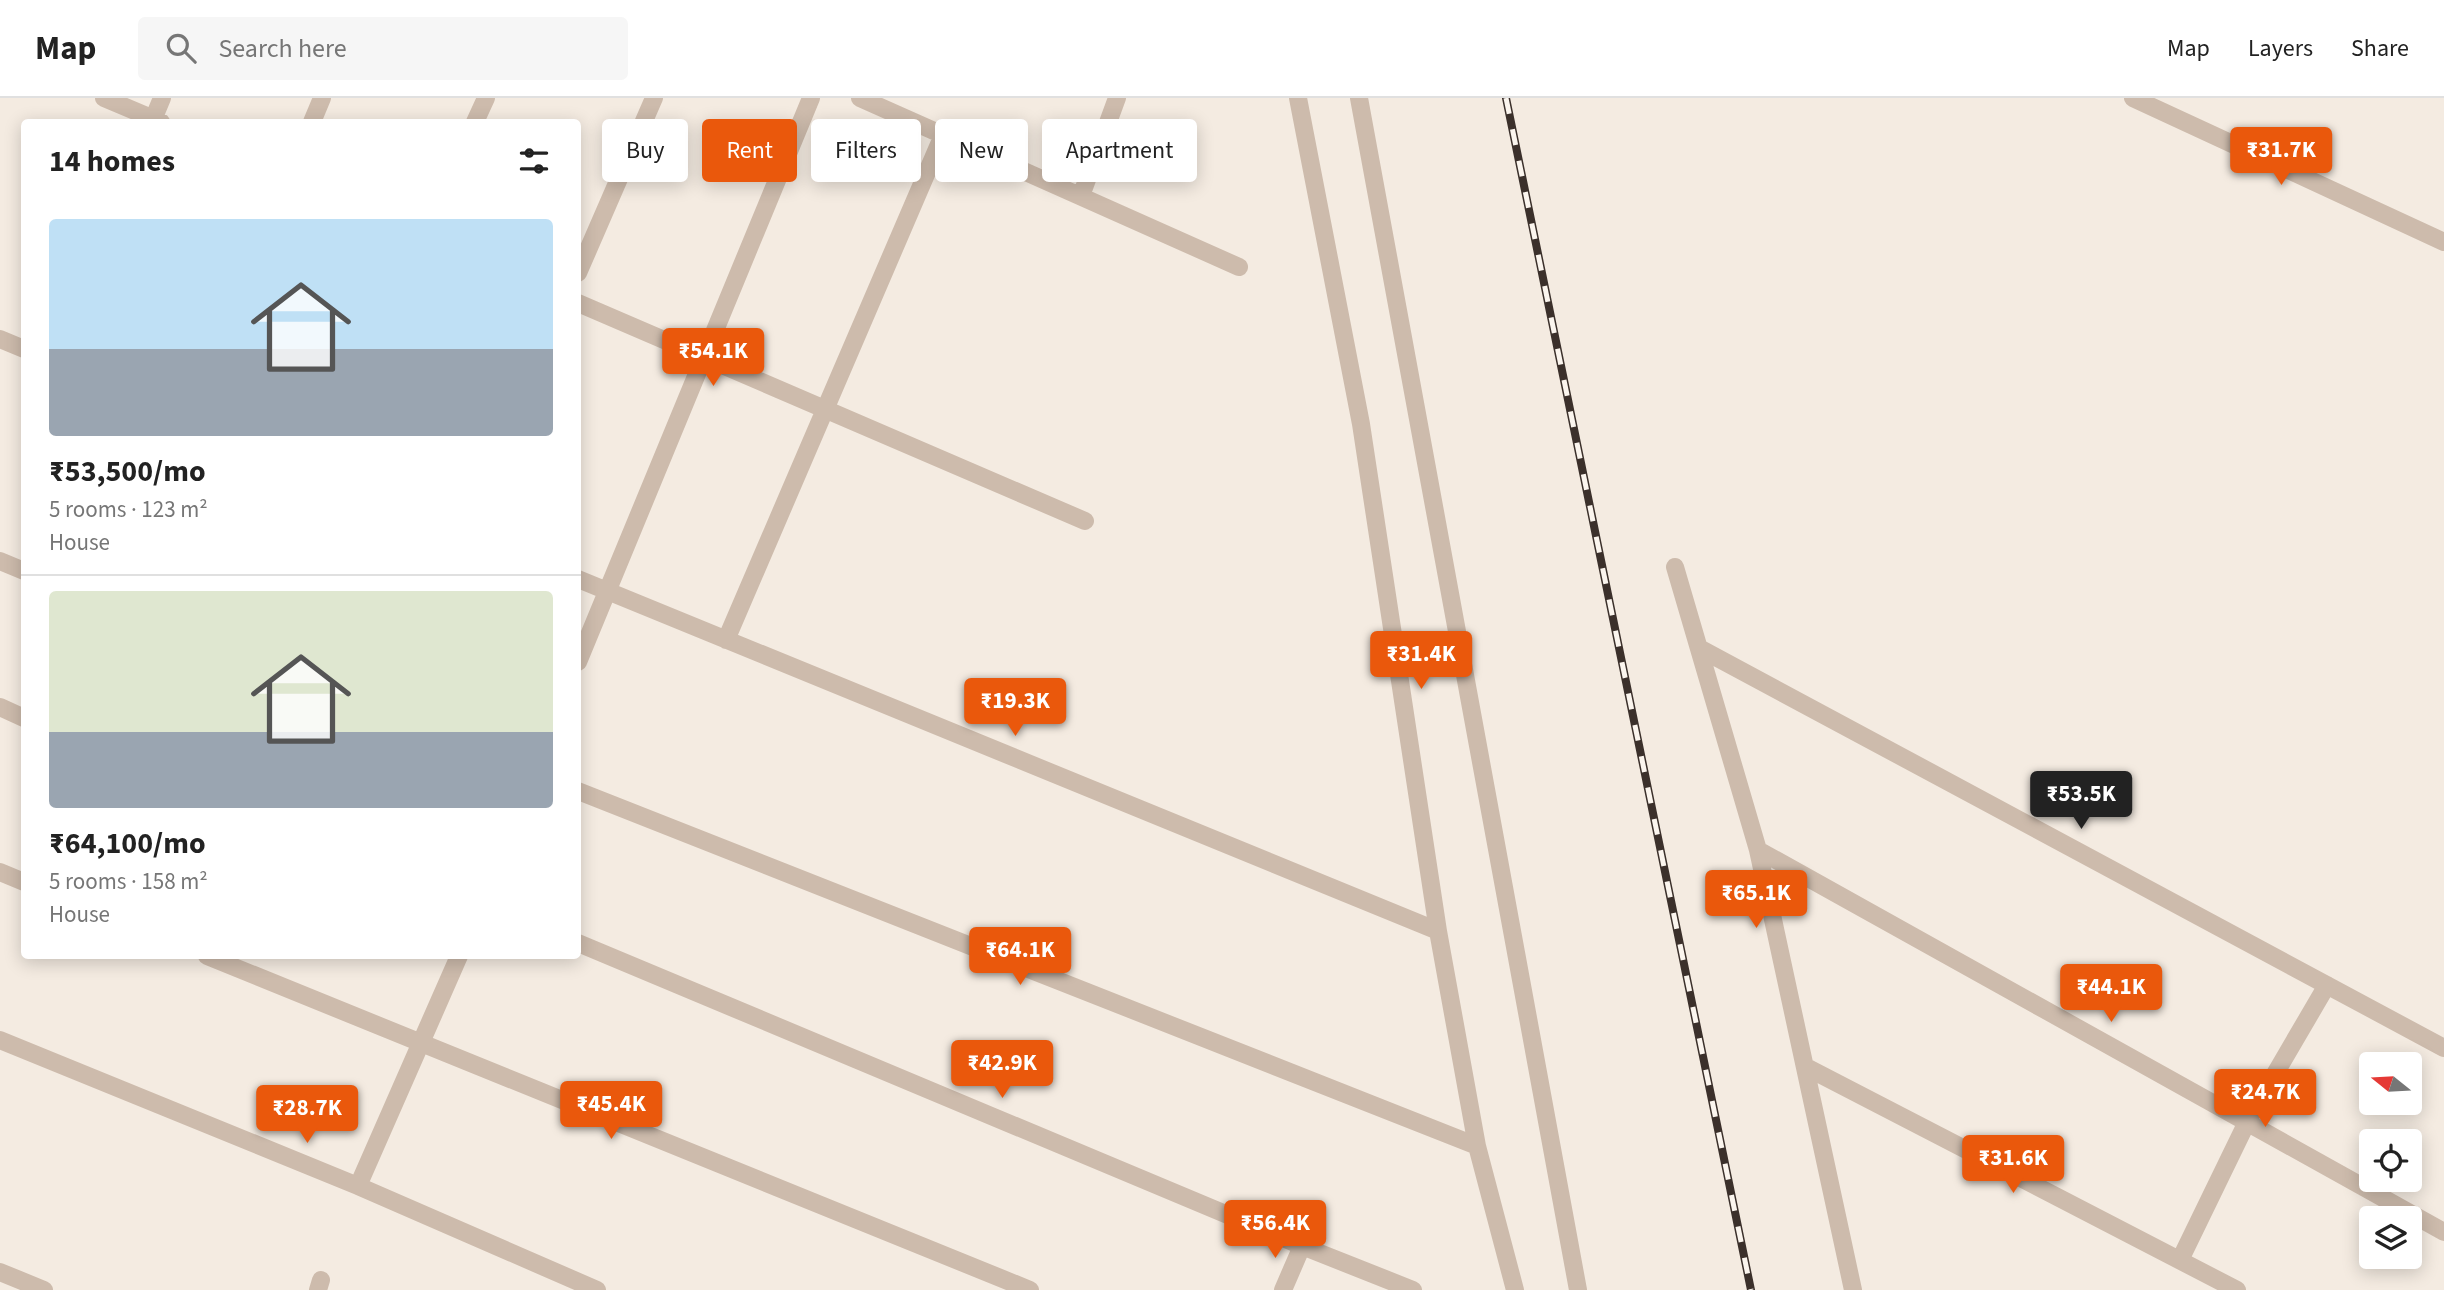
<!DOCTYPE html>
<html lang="en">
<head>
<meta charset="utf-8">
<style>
	:root { --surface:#fff; --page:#f6f6f6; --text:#222; --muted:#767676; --line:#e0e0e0; --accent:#ea580c }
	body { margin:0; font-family:"Source Sans 3",sans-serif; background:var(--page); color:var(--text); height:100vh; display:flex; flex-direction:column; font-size:26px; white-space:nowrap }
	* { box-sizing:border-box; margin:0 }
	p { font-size:23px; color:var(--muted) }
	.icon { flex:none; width:38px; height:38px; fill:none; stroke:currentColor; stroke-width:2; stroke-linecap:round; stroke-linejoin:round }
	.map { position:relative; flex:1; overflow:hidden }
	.details { position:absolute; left:21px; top:21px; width:560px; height:840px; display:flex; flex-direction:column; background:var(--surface); border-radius:7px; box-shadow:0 4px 18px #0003 }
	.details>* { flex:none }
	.top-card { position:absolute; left:602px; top:21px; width:665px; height:63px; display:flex; gap:14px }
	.needle { width:46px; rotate:288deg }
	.fabs { position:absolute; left:2359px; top:954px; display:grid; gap:14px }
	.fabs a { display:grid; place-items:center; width:63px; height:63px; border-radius:7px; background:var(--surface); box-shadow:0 4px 18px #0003; font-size:35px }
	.price { position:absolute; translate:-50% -60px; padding:0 16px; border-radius:7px; background:var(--accent); color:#fff; font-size:23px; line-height:46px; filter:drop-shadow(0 2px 4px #0008) }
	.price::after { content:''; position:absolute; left:50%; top:42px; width:21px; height:16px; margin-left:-10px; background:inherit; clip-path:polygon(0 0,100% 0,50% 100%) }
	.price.on { background:#222; color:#fff }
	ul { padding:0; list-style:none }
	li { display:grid; align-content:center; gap:14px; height:371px; padding:0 28px }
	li+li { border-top:2px solid var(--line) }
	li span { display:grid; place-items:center; height:217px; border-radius:7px; color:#555 }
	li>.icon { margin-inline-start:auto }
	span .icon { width:126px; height:126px; fill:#fffc; stroke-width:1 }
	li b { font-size:30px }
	h2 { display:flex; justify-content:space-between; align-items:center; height:84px; padding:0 28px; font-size:30px }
	.chip { padding:0 24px; border-radius:7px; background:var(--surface); box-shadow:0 4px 18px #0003; font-size:24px; line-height:63px }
	.chip.on { background:var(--accent); color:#fff }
	header { display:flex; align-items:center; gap:42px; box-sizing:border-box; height:98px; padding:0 35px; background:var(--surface); border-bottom:2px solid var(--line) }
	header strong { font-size:33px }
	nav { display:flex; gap:38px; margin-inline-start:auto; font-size:24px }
	.search { width:490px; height:63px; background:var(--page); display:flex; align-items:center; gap:18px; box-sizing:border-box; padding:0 24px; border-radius:7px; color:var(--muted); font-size:26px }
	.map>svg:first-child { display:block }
</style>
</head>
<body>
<header>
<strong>Map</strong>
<div class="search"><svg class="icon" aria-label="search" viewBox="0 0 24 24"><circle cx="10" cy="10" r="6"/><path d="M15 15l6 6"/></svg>Search here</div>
<nav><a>Map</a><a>Layers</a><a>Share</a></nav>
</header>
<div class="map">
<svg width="2444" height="1192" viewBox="0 0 2444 1192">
	<rect width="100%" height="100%" fill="#f4ebe1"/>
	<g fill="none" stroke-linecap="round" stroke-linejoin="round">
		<path stroke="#cdbbac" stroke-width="18" d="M 104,0 L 161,24
			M 860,0 L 1239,169
			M 1298,0 L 1361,326 L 1438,833 L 1477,1048 L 1515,1192
			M 1359,0 L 1578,1192
			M 2133,0 L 2444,144
			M 152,24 L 162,0
			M 312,24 L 322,0
			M 475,24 L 486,0
			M 1081,98 L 1117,0
			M 578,175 L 654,0
			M 578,205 L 1085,423
			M 0,241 L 24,251
			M 0,463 L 24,473
			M 1675,469 L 1758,752 L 1853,1192
			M 578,481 L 1438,833
			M 726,542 L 943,37
			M 1699,550 L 2444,950
			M 578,564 L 811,0
			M 0,609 L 24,620
			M 578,693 L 1477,1048
			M 1758,752 L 2444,1134
			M 0,774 L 24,784
			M 578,845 L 1302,1148 L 1413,1192
			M 207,858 L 1030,1192
			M 0,942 L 358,1088 L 597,1192
			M 1806,969 L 2237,1192
			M 358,1088 L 459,858
			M 2180,1162 L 2247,1024 L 2327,887
			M 0,1174 L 44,1192
			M 318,1192 L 321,1182
			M 1283,1192 L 1302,1148"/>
		<defs>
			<path id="rail" d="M 1506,0 L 1751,1192"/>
		</defs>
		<use href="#rail" stroke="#3b302b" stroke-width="8"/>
		<use href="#rail" stroke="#fbf5ee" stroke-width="5" stroke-dasharray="16" stroke-linecap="butt"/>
	</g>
</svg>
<div class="fabs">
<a><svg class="needle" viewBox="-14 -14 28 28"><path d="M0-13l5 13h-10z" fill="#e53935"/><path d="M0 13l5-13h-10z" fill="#767676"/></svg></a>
<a><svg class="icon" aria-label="locate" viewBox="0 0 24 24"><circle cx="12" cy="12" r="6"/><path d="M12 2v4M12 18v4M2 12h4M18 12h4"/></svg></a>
<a><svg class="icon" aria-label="layers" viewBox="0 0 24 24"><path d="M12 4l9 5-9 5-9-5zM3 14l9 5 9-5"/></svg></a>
</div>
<b class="price" style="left:2281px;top:89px">₹31.7K</b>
<b class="price" style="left:713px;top:290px">₹54.1K</b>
<b class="price" style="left:1421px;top:593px">₹31.4K</b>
<b class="price" style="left:1015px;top:640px">₹19.3K</b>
<b class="price on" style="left:2081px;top:733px">₹53.5K</b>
<b class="price" style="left:1756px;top:832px">₹65.1K</b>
<b class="price" style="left:1020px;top:889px">₹64.1K</b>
<b class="price" style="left:2111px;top:926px">₹44.1K</b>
<b class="price" style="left:1002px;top:1002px">₹42.9K</b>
<b class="price" style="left:2265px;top:1031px">₹24.7K</b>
<b class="price" style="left:611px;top:1043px">₹45.4K</b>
<b class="price" style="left:307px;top:1047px">₹28.7K</b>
<b class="price" style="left:2013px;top:1097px">₹31.6K</b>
<b class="price" style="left:1275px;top:1162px">₹56.4K</b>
<div class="top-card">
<a class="chip">Buy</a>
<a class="chip on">Rent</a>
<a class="chip">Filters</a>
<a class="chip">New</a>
<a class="chip">Apartment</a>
</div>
<section class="details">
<h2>14 homes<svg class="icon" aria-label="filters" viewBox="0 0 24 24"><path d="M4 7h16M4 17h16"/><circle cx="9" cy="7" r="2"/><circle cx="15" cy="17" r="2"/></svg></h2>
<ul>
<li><span style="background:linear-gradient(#bfe0f5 60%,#9aa5b1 0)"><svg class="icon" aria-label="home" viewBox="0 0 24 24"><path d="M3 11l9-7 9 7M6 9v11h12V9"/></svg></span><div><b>₹53,500/mo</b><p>5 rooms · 123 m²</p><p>House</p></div></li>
<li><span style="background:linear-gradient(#dfe7d0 65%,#9aa5b1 0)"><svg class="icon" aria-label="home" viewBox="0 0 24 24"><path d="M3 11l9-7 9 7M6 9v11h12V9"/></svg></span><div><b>₹64,100/mo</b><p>5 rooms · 158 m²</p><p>House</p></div></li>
</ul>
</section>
</div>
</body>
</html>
